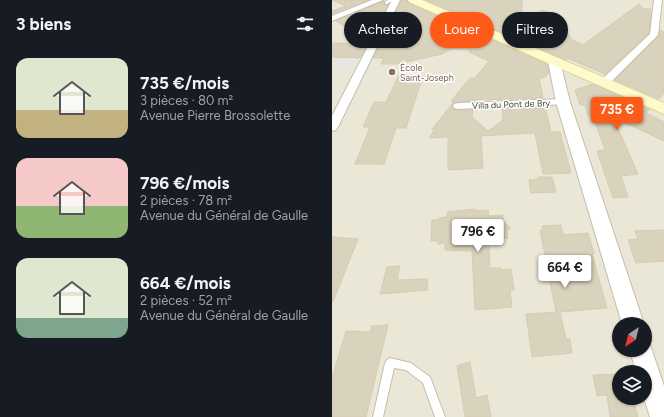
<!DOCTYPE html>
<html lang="fr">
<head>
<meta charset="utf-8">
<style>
	:root { --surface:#171b24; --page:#242831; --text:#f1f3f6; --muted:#9ea1a6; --accent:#ff5b18 }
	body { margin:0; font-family:Figtree,sans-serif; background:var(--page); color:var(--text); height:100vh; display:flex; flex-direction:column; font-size:15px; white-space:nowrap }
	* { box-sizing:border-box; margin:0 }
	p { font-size:13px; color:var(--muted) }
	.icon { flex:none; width:22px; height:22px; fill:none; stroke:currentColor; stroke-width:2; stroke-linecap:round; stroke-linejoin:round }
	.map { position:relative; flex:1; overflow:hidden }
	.details { display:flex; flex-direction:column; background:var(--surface); width:332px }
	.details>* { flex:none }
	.hud { position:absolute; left:12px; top:12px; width:260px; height:36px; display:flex; gap:8px }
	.needle { width:26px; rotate:215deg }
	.buttons { position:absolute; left:280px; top:317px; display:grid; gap:8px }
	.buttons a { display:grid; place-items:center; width:40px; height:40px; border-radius:50%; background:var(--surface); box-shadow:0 1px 3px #0004; font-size:20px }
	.price { position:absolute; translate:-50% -34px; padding:0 9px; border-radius:4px; background:#fff; color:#222; font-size:13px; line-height:26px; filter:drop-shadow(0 1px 2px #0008) }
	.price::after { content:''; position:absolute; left:50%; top:24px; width:12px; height:9px; margin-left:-6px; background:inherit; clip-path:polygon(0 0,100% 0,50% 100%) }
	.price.on { background:var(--accent); color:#fff }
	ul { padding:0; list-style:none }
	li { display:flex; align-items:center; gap:12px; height:100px; padding:0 16px }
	li span { display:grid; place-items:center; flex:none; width:112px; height:80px; border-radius:12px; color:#555 }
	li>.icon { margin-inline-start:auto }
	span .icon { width:48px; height:48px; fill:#fffc; stroke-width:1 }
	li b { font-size:17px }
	h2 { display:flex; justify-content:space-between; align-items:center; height:48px; padding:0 16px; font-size:17px }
	.tag { padding:0 14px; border-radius:18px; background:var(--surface); box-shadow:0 1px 3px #0004; font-size:14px; line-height:36px }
	.tag.on { background:var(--accent); color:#fff }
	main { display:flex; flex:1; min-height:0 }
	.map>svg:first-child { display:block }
</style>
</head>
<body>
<main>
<section class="details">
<h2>3 biens<svg class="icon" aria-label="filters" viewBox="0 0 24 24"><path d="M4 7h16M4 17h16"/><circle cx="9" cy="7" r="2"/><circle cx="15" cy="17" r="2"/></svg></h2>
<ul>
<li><span style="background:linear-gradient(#dfe7d0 65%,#c2b280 0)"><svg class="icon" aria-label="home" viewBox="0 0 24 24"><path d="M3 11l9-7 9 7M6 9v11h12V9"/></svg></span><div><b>735 €/mois</b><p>3 pièces · 80 m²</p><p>Avenue Pierre Brossolette</p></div></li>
<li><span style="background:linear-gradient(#f6c9c9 60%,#8fb573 0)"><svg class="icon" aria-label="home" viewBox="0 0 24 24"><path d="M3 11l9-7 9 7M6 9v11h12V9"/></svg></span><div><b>796 €/mois</b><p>2 pièces · 78 m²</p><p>Avenue du Général de Gaulle</p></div></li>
<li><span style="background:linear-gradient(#dfe7d0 75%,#7fa58c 0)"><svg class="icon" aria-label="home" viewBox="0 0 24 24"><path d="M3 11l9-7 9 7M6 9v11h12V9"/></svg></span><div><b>664 €/mois</b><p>2 pièces · 52 m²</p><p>Avenue du Général de Gaulle</p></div></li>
</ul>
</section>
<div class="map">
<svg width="332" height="417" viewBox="0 0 332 417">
	<rect width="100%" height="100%" fill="#f6f4ea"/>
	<path fill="#ebe7d7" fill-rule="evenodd" d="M 0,0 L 332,0 L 332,417 L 0,417 ZM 287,324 L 313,324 L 313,350 L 287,350 ZM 287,372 L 313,372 L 313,398 L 287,398 Z"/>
	<path fill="#e7e6e1" d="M 0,58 L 28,59 L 27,66 L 22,74 L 0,73 Z"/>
	<path fill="#d9d2bd" stroke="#d5ccb0" d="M 0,0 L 36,0 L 0,14 L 0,11 L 14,6 Z
		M 69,0 L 75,0 L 76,3 L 215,64 L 217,73 L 211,78 L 207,78 L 211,98 L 142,100 L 142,101 L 122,103 L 120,107 L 122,109 L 126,110 L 141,110 L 140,117 L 156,131 L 171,120 L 170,108 L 213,106 L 219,132 L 228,132 L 239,173 L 211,174 L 203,133 L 149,136 L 151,168 L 116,170 L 116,137 L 97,138 L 103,129 L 100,129 L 122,102 L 119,101 L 138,78 L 143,78 L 157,61 L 137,52 L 137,49 L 119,49 L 110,54 L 65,64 L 49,64 L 52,58 L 41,58 Z
		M 94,0 L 190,0 L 190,22 L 210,10 L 223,15 L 215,21 L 232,27 L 240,40 L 251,45 L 307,4 L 311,9 L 319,9 L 317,33 L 273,74 L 235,58 L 234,60 Z
		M 52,1 L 52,5 L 56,5 L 37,41 L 4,21 Z
		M 328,30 L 332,32 L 332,93 L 327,99 L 283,80 L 327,36 Z
		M 0,43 L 36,44 L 28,58 L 0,57 Z
		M 67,75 L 91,76 L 74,128 L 64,128 L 52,164 L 23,164 L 38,127 L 31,127 L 42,102 L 54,102 Z
		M 261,84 L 318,109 L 314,113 L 332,122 L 332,141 L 281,117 L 306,174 L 289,176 L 296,197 L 281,198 L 265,151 L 273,150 L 261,116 L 256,116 L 253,105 L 248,105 L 243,90 Z
		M 206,177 L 220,177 L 224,192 L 199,193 L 197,180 L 207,179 Z
		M 143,209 L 143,211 L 156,210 L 157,216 L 171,215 L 171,221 L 179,228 L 175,231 L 176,238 L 165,239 L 165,241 L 157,242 L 158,268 L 169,268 L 169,270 L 179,269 L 182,290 L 178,290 L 180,307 L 143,310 L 140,251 L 113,250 L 113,243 L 106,244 L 106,241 L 99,241 L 100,220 L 107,220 L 107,218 L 115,217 L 115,212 Z
		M 229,225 L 231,235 L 256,233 L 262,254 L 260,254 L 275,308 L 228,312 L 234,339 L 238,339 L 240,353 L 200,357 L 194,314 L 224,312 L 208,230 L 211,230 L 210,226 Z
		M 332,230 L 332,261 L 304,263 L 296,240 L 306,239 L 303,231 Z
		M 0,237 L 26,239 L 1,302 L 0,302 Z
		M 68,266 L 65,280 L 95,279 L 96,290 L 48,294 L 55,267 Z
		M 56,325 L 34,417 L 0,417 L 0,378 L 14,331 L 38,332 L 40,326 Z
		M 138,362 L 144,398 L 155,395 L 159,417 L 133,417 L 125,366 Z
		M 287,374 L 287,398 L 301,398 L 306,417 L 278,417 L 275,395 L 265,396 L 261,375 Z"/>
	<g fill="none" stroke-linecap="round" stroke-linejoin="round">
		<defs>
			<path id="service" d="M 56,0 L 61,0 L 55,4 L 53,4 L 53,2 Z
				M 58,358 L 79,363 L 98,377 L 113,417 L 103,417 L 91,383 L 74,370 L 62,368 L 51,417 L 41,417 L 53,363 L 55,360 Z"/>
			<path id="minor" d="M 40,0 L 51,0 L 0,21 L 0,16 Z
				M 60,0 L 68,0 L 6,127 L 4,130 L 0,131 L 0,116 Z
				M 322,0 L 330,0 L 326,35 L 276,85 L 268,85 L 267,83 L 268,81 L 318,34 Z
				M 231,99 L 235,100 L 236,102 L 235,104 L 126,109 L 122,108 L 121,106 L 122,104 L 126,103 Z"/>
			<path id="tertiary" d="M 222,58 L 226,59 L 228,61 L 238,102 L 312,324 L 290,324 L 224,102 L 216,61 L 218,59 Z
				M 313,341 L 317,342 L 332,386 L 332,417 L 318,417 L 312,398 L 313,372 L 304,372 L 298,350 L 313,350 Z"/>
			<path id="secondary" d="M 76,0 L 90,0 L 332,103 L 332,114 L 77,2 Z"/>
		</defs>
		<use href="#service" stroke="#c3beab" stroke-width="2"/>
		<use href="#minor" stroke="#c3beab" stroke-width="2"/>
		<use href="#tertiary" stroke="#c3beab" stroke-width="2"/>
		<use href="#secondary" stroke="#dbd295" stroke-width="2"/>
		<use href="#service" fill="#fff" fill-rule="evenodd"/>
		<use href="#minor" fill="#fff" fill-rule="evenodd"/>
		<use href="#tertiary" fill="#fff" fill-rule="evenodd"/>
		<use href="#secondary" fill="#fffacb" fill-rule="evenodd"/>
	</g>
	<circle fill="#8d6e63" stroke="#fff" stroke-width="1.5" cx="60" cy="72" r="4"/>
	<g text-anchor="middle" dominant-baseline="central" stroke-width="3" stroke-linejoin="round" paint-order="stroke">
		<g font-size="9" fill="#785e54" stroke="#fff" text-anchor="start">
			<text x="68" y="67">École<tspan x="68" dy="10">Saint-Joseph</tspan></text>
		</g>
		<g font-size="9" fill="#4b4636" stroke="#fff">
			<text transform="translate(179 104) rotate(-2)">Villa du Pont de Bry</text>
		</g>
	</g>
</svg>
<div class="buttons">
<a><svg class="needle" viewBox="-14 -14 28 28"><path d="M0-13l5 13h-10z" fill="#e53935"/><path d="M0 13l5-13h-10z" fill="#9ea1a6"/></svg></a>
<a><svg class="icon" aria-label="layers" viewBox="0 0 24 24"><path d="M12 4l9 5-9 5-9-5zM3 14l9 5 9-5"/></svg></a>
</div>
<b class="price on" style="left:285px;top:131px">735 €</b>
<b class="price" style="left:146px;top:253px">796 €</b>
<b class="price" style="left:233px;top:289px">664 €</b>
<div class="hud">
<a class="tag">Acheter</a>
<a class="tag on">Louer</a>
<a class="tag">Filtres</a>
</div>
</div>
</main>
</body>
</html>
